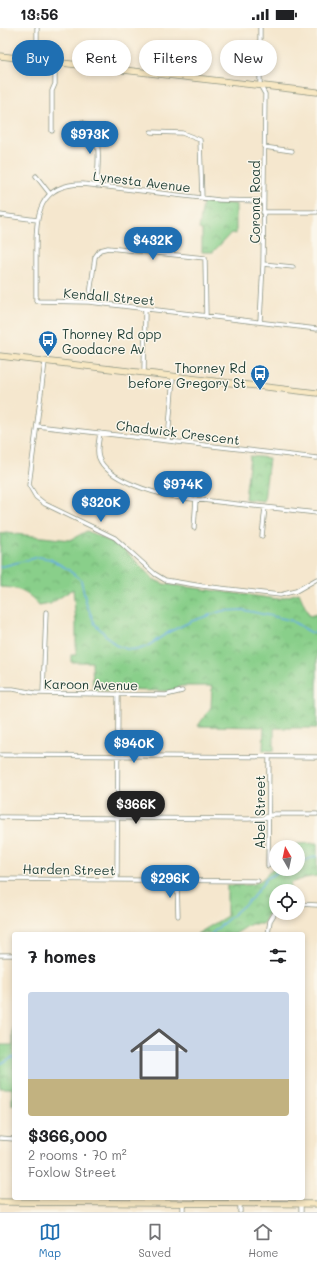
<!DOCTYPE html>
<html lang="en">
<head>
<meta charset="utf-8">
<style>
	:root { --surface:#fff; --page:#f6f6f6; --text:#202124; --muted:#757577; --line:#e0e0e0; --accent:#1f6fb2 }
	body { margin:0; font-family:Mali,sans-serif; background:var(--page); color:var(--text); height:100vh; display:flex; flex-direction:column; font-size:15px; white-space:nowrap }
	* { box-sizing:border-box; margin:0 }
	p { font-size:13px; color:var(--muted) }
	.icon { flex:none; width:22px; height:22px; fill:none; stroke:currentColor; stroke-width:2; stroke-linecap:round; stroke-linejoin:round }
	.map { position:relative; flex:1; overflow:hidden }
	.details { position:absolute; left:12px; top:904px; width:293px; height:268px; display:flex; flex-direction:column; background:var(--surface); border-radius:4px; box-shadow:0 2px 6px #0003 }
	.details>* { flex:none }
	.guide { position:absolute; left:12px; top:12px; width:293px; height:36px; display:flex; gap:8px }
	.needle { width:26px; rotate:351deg }
	.tools { position:absolute; left:269px; top:812px; display:grid; gap:8px }
	.tools a { display:grid; place-items:center; width:36px; height:36px; border-radius:50%; background:var(--surface); box-shadow:0 2px 6px #0003; font-size:20px }
	.price { position:absolute; translate:-50% -34px; padding:0 9px; border-radius:14px; background:var(--accent); color:#fff; font-size:13px; line-height:26px; filter:drop-shadow(0 1px 2px #0008) }
	.price::after { content:''; position:absolute; left:50%; top:24px; width:12px; height:9px; margin-left:-6px; background:inherit; clip-path:polygon(0 0,100% 0,50% 100%) }
	.price.selected { background:#222; color:#fff }
	ul { padding:0; list-style:none }
	li { display:grid; align-content:center; gap:8px; height:212px; padding:0 16px }
	li span { display:grid; place-items:center; height:124px; border-radius:4px; color:#555 }
	li>.icon { margin-inline-start:auto }
	span .icon { width:72px; height:72px; fill:#fffc; stroke-width:1 }
	li b { font-size:17px }
	h2 { display:flex; justify-content:space-between; align-items:center; height:48px; padding:0 16px; font-size:17px }
	.pill { padding:0 14px; border-radius:18px; background:var(--surface); box-shadow:0 2px 6px #0003; font-size:14px; line-height:36px }
	.pill.selected { background:var(--accent); color:#fff }
	.status { display:flex; justify-content:space-between; align-items:center; height:28px; padding:0 20px; background:var(--surface); direction:ltr }
	.status svg { height:11px; fill:currentColor }
	.dock { display:flex; justify-content:space-around; align-items:center; height:56px; border-top:1px solid var(--line); background:var(--surface); font-size:11px; color:var(--muted) }
	.dock a { display:grid; justify-items:center; gap:2px }
	.dock .selected { color:var(--accent) }
	.map>svg:first-child { display:block }
</style>
</head>
<body>
<div class="status"><b>13:56</b><svg viewBox="0 0 49 12"><path d="M0 12V9h3v3zM5 12V6h3v6zM10 12V3h3v9zM15 12V0h3v12zM26 1h20v11H26zM47 4h2v5h-2z"/></svg></div>
<div class="map">
<svg width="317" height="1184" viewBox="0 0 317 1184">
	<defs>
		<pattern id="park-crowns" width="20" height="18" patternUnits="userSpaceOnUse"><rect width="20" height="18" fill="#89cf8a"/><path d="M2 6a3 3 0 1 1 6 0M12 15a3 3 0 1 1 6 0" fill="none" stroke="#6fa972"/></pattern>
	</defs>
	<rect width="100%" height="100%" fill="#fbf7ec"/>
	<filter id="ink" filterUnits="userSpaceOnUse"><feTurbulence type="fractalNoise" baseFrequency=".025" numOctaves="2"/><feDisplacementMap in="SourceGraphic" scale="8" xChannelSelector="R" yChannelSelector="G"/><feConvolveMatrix kernelMatrix="1 2 1 2 8 2 1 2 1" color-interpolation-filters="sRGB"/></filter>
	<filter id="wash" filterUnits="userSpaceOnUse"><feTurbulence type="fractalNoise" baseFrequency=".012" numOctaves="4" result="noise"/><feDisplacementMap in="SourceGraphic" scale="16" xChannelSelector="R" yChannelSelector="G"/><feGaussianBlur stdDeviation="0.9" result="paint"/><feColorMatrix in="noise" values="0 0 0 0 0 0 0 0 0 0 0 0 0 0 0 0 0 1.4 0 .05"/><feComposite in="paint" operator="in"/></filter>
	<g filter="url(#wash)">
		<rect width="100%" height="100%" fill="#f5e7ce"/>
		<path fill="url(#park-crowns)" stroke="#54865f" d="M 203,174 L 236,176 L 236,206 L 231,205 L 213,224 L 202,224 L 202,202 L 199,201 Z
			M 250,428 L 269,430 L 264,473 L 245,471 Z
			M 87,503 L 122,519 L 153,551 L 164,556 L 278,571 L 299,565 L 309,588 L 317,586 L 317,700 L 274,700 L 274,723 L 263,722 L 264,699 L 198,698 L 211,679 L 212,658 L 181,658 L 172,663 L 93,662 L 92,634 L 71,634 L 71,627 L 76,627 L 76,594 L 73,561 L 50,576 L 39,578 C 30,564 15,559 0,559 L 0,506 L 6,505 L 70,512 Z
			M 317,815 L 317,848 L 305,850 L 290,855 L 290,863 L 276,863 L 276,877 L 269,884 L 263,896 L 251,896 L 235,906 L 197,906 L 227,888 L 227,857 C 252,857 256,860 273,840 L 298,841 L 298,819 L 296,819 L 296,816 Z
			M 13,996 L 14,996 L 14,1077 L 12,1077 L 12,1060 L 0,1060 L 0,1017 L 13,1017 Z"/>
		<g fill="none" stroke-linecap="round" stroke-linejoin="round">
			<path stroke="#69b0e0" stroke-width="1.5" d="M 0,539 L 39,529 L 50,531 L 66,540 L 81,552 L 86,575 L 95,596 L 115,617 L 127,621 L 136,622 L 146,619 L 169,604 L 192,593 L 222,583 L 243,582 L 290,592 L 312,605 L 317,604
				M 298,835 L 317,828
				M 211,906 L 252,870 L 267,850 L 284,841
				M 0,1036 L 14,1028"/>
		</g>
	</g>
	<g filter="url(#ink)">
		<g fill="none" stroke-linecap="round" stroke-linejoin="round">
			<defs>
				<path id="street" d="M 37,0 L 37,32
					M 260,0 L 260,57 L 265,66 L 263,236 L 260,293
					M 82,94 C 105,106 97,136 97,158
					M 52,103 L 52,63 L 55,56 L 55,34
					M 151,104 L 182,105 L 200,112 L 202,170
					M 264,119 L 292,123
					M 36,148 L 50,166
					M 264,173 L 219,172 L 83,156 C 38,156 36,187 36,223 C 36,240 36,256 36,273 L 89,274 L 317,301
					M 263,184 L 317,184
					M 0,187 L 37,192
					M 263,236 L 293,239
					M 89,274 L 95,229 L 100,222 L 108,220 L 205,230 L 206,289
					M 45,334 L 29,457 L 36,469 L 45,476 L 115,510 L 155,546 L 165,552 L 202,558 L 280,567 L 296,563 L 317,551
					M 144,345 L 145,282
					M 37,398 L 317,430
					M 100,405 C 99,412 96,423 99,430 C 107,452 154,465 175,469 L 317,485
					M 168,412 L 173,349
					M 194,500 L 196,471
					M 262,508 L 265,479
					M 0,661 L 13,661 L 35,665 L 166,667 L 182,663
					M 43,665 L 46,584
					M 0,727 L 317,729
					M 0,789 L 248,791 L 263,790 L 275,786 L 317,786
					M 268,838 L 269,729
					M 0,851 L 258,853
					M 117,852 L 118,666
					M 177,852 L 178,888
					M 298,876 L 317,877
					M 268,906 L 270,893 L 276,883
					M 0,927 L 14,927
					M 0,1110 L 14,1111
					M 183,1184 L 183,1175
					M 240,1184 L 240,1176
					M 301,1184 L 301,1176"/>
				<path id="secondary" d="M 0,28 L 317,64
					M 0,328 L 317,365
					M 0,1174 L 317,1176"/>
			</defs>
			<use href="#street" stroke="#8a9281" stroke-width="5"/>
			<use href="#secondary" stroke="#8a9281" stroke-width="7"/>
			<use href="#street" stroke="#fff" stroke-width="3.5"/>
			<use href="#secondary" stroke="#f8e8c3" stroke-width="5.5"/>
		</g>
	</g>
	<defs>
		<symbol id="bus-pin" viewBox="-11 -11 22 30"><path d="M0 17L-7.5 6A9.5 9.5 0 1 1 7.5 6Z" fill="#1f6fb2" stroke="#fbf7ec"/><path d="M-5-6H5V4H4V6H2V4H-2V6H-4V4H-5ZM-3.5-4V0h7V-4ZM-3.5 1.2v1.5H-2V1.2ZM2 1.2v1.5H3.5V1.2Z" fill="#fff"/></symbol>
	</defs>
	<g fill-rule="evenodd">
		<use href="#bus-pin" x="37" y="301" width="22" height="30"/>
		<use href="#bus-pin" x="249" y="335" width="22" height="30"/>
	</g>
	<g text-anchor="middle" dominant-baseline="central" stroke-width="3" stroke-linejoin="round" paint-order="stroke">
		<g font-size="13" fill="#1f3d34" stroke="#fbf7ec">
			<text transform="translate(142 153) rotate(7)">Lynesta Avenue</text>
			<text transform="translate(254 174) rotate(-90)">Corona Road</text>
			<text transform="translate(109 268) rotate(5)">Kendall Street</text>
			<text transform="translate(178 404) rotate(7)">Chadwick Crescent</text>
			<text transform="translate(91 656) rotate(1)">Karoon Avenue</text>
			<text transform="translate(259 784) rotate(-90)">Abel Street</text>
			<text transform="translate(69 841) rotate(1)">Harden Street</text>
		</g>
		<g font-size="13" fill="#1f3d34" stroke="#fbf7ec" text-anchor="start">
			<text x="62" y="305">Thorney Rd opp<tspan x="62" dy="15">Goodacre Av</tspan></text>
			<text x="246" y="339" text-anchor="end">Thorney Rd<tspan x="246" dy="15">before Gregory St</tspan></text>
		</g>
	</g>
</svg>
<div class="tools">
<a><svg class="needle" viewBox="-14 -14 28 28"><path d="M0-13l5 13h-10z" fill="#e53935"/><path d="M0 13l5-13h-10z" fill="#757577"/></svg></a>
<a><svg class="icon" aria-label="locate" viewBox="0 0 24 24"><circle cx="12" cy="12" r="6"/><path d="M12 2v4M12 18v4M2 12h4M18 12h4"/></svg></a>
</div>
<b class="price" style="left:90px;top:127px">$973K</b>
<b class="price" style="left:153px;top:233px">$432K</b>
<b class="price" style="left:183px;top:477px">$974K</b>
<b class="price" style="left:101px;top:495px">$320K</b>
<b class="price" style="left:134px;top:736px">$940K</b>
<b class="price selected" style="left:136px;top:797px">$366K</b>
<b class="price" style="left:170px;top:871px">$296K</b>
<div class="guide">
<a class="pill selected">Buy</a>
<a class="pill">Rent</a>
<a class="pill">Filters</a>
<a class="pill">New</a>
</div>
<section class="details">
<h2>7 homes<svg class="icon" aria-label="filters" viewBox="0 0 24 24"><path d="M4 7h16M4 17h16"/><circle cx="9" cy="7" r="2"/><circle cx="15" cy="17" r="2"/></svg></h2>
<ul>
<li><span style="background:linear-gradient(#c9d6e8 70%,#c2b280 0)"><svg class="icon" aria-label="home" viewBox="0 0 24 24"><path d="M3 11l9-7 9 7M6 9v11h12V9"/></svg></span><div><b>$366,000</b><p>2 rooms · 70 m²</p><p>Foxlow Street</p></div></li>
</ul>
</section>
</div>
<nav class="dock">
<a class="selected"><svg class="icon" aria-label="map" viewBox="0 0 24 24"><path d="M3 6l6-2 6 2 6-2v14l-6 2-6-2-6 2zM9 4v14M15 6v14"/></svg>Map</a>
<a><svg class="icon" aria-label="saved" viewBox="0 0 24 24"><path d="M7 4h10v16l-5-4-5 4z"/></svg>Saved</a>
<a><svg class="icon" aria-label="home" viewBox="0 0 24 24"><path d="M3 11l9-7 9 7M6 9v11h12V9"/></svg>Home</a>
</nav>
</body>
</html>
